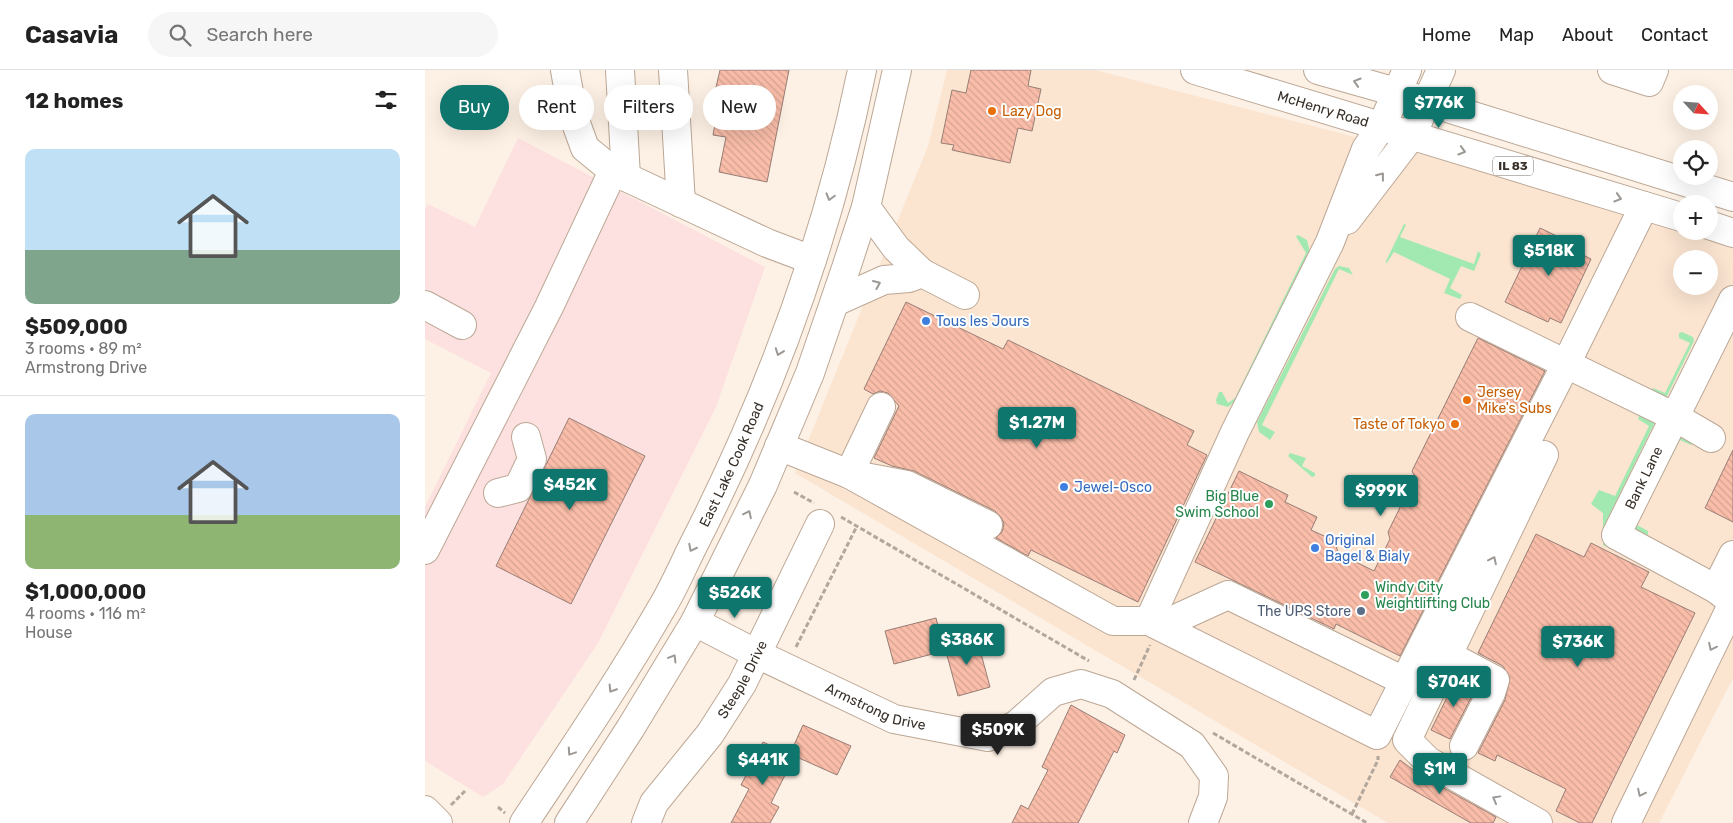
<!DOCTYPE html>
<html lang="en">
<head>
<meta charset="utf-8">
<style>
	:root { --surface:#fff; --page:#f6f6f6; --text:#222; --muted:#767676; --line:#e0e0e0; --accent:#0f766e }
	body { margin:0; font-family:Rubik,sans-serif; background:var(--page); color:var(--text); height:100vh; display:flex; flex-direction:column; font-size:19px; white-space:nowrap }
	* { box-sizing:border-box; margin:0 }
	p { font-size:16px; color:var(--muted) }
	.icon { flex:none; width:28px; height:28px; fill:none; stroke:currentColor; stroke-width:2; stroke-linecap:round; stroke-linejoin:round }
	.map { position:relative; flex:1; overflow:hidden }
	.side { display:flex; flex-direction:column; background:var(--surface); width:425px }
	.side>* { flex:none }
	.guide { position:absolute; left:15px; top:15px; width:475px; height:45px; display:flex; gap:10px }
	.needle { width:32px; rotate:116deg }
	.buttons { position:absolute; left:1248px; top:15px; display:grid; gap:10px }
	.buttons a { display:grid; place-items:center; width:45px; height:45px; border-radius:50%; background:var(--surface); box-shadow:0 5px 20px #0002; font-size:25px }
	.price { position:absolute; translate:-50% -42px; padding:0 11px; border-radius:5px; background:var(--accent); color:#fff; font-size:16px; line-height:32px; filter:drop-shadow(0 1px 2px #0008) }
	.price::after { content:''; position:absolute; left:50%; top:30px; width:15px; height:11px; margin-left:-8px; background:inherit; clip-path:polygon(0 0,100% 0,50% 100%) }
	.price.current { background:#222; color:#fff }
	ul { padding:0; list-style:none }
	li { display:grid; align-content:center; gap:10px; height:265px; padding:0 25px }
	li+li { border-top:1px solid var(--line) }
	li span { display:grid; place-items:center; height:155px; border-radius:10px; color:#555 }
	li>.icon { margin-inline-start:auto }
	span .icon { width:90px; height:90px; fill:#fffc; stroke-width:1 }
	li b { font-size:21px }
	h2 { display:flex; justify-content:space-between; align-items:center; height:60px; padding:0 25px; font-size:21px }
	.tag { padding:0 18px; border-radius:22px; background:var(--surface); box-shadow:0 5px 20px #0002; font-size:18px; line-height:45px }
	.tag.current { background:var(--accent); color:#fff }
	header { display:flex; align-items:center; gap:30px; box-sizing:border-box; height:70px; padding:0 25px; background:var(--surface); border-bottom:1px solid var(--line) }
	header strong { font-size:24px }
	nav { display:flex; gap:28px; margin-inline-start:auto; font-size:18px }
	.search { width:350px; height:45px; background:var(--page); display:flex; align-items:center; gap:12px; box-sizing:border-box; padding:0 18px; border-radius:28px; color:var(--muted); font-size:19px }
	main { display:flex; flex:1; min-height:0 }
	.map>svg:first-child { display:block }
</style>
</head>
<body>
<header>
<strong>Casavia</strong>
<div class="search"><svg class="icon" aria-label="search" viewBox="0 0 24 24"><circle cx="10" cy="10" r="6"/><path d="M15 15l6 6"/></svg>Search here</div>
<nav><a>Home</a><a>Map</a><a>About</a><a>Contact</a></nav>
</header>
<main>
<section class="side">
<h2>12 homes<svg class="icon" aria-label="filters" viewBox="0 0 24 24"><path d="M4 7h16M4 17h16"/><circle cx="9" cy="7" r="2"/><circle cx="15" cy="17" r="2"/></svg></h2>
<ul>
<li><span style="background:linear-gradient(#bfe0f5 65%,#7fa58c 0)"><svg class="icon" aria-label="home" viewBox="0 0 24 24"><path d="M3 11l9-7 9 7M6 9v11h12V9"/></svg></span><div><b>$509,000</b><p>3 rooms · 89 m²</p><p>Armstrong Drive</p></div></li>
<li><span style="background:linear-gradient(#a9c7e8 65%,#8fb573 0)"><svg class="icon" aria-label="home" viewBox="0 0 24 24"><path d="M3 11l9-7 9 7M6 9v11h12V9"/></svg></span><div><b>$1,000,000</b><p>4 rooms · 116 m²</p><p>House</p></div></li>
</ul>
</section>
<div class="map">
<svg width="1308" height="753" viewBox="0 0 1308 753">
	<defs>
		<pattern id="building-back-hatch" width="6" height="6" patternUnits="userSpaceOnUse" patternTransform="scale(1.25)"><rect width="6" height="6" fill="#f9bda9"/><path d="M-1 5l2 2M0 0l6 6M5-1l2 2" fill="none" stroke="#d6a391"/></pattern>
	</defs>
	<rect width="100%" height="100%" fill="#fdf0e4"/>
	<path fill="#fbe5d1" fill-rule="evenodd" d="M 522,0 L 670,0 L 981,80 L 1221,148 L 1308,179 L 1308,608 L 1234,753 L 963,753 L 370,403 L 503,76 ZM 1256,189 L 1284,189 L 1284,216 L 1256,216 Z"/>
	<path fill="#fce1e0" d="M 93,68 L 340,197 L 291,337 L 173,573 L 78,714 L 58,727 L 0,691 L 0,437 L 66,303 L 0,269 L 0,139 L 3,134 L 50,157 Z"/>
	<path fill="#a1e9b1" d="M 979,154 L 981,155 L 975,167 L 1049,194 L 1053,181 L 1056,184 L 1049,201 L 1036,196 L 1025,218 L 1037,225 L 1035,229 L 1019,223 L 1025,209 L 969,182 L 961,194 L 961,191 Z
		M 873,165 L 882,170 L 885,182 L 814,328 L 803,337 L 792,334 L 791,330 L 794,322 L 797,322 L 803,333 L 810,328 L 881,183 L 872,168 L 871,166 Z
		M 914,196 L 924,198 L 928,205 L 914,199 L 837,355 L 850,362 L 845,370 L 834,362 L 832,352 L 910,199 Z
		M 1257,262 L 1268,267 L 1269,271 L 1241,328 L 1225,321 L 1228,318 L 1240,323 L 1265,273 L 1254,268 L 1254,263 Z
		M 1215,344 L 1230,352 L 1182,450 C 1181,463 1186,473 1194,483 L 1178,475 L 1178,443 L 1166,434 L 1174,420 L 1190,426 L 1224,356 L 1213,349 Z
		M 1254,364 L 1269,372 L 1266,375 L 1255,370 L 1212,455 L 1223,461 L 1223,465 L 1221,466 L 1209,461 L 1208,457 Z
		M 865,383 L 881,388 L 877,396 L 890,403 L 890,406 L 887,407 L 863,386 Z"/>
	<path fill="url(#building-back-hatch)" stroke="#987d75" d="M 295,0 L 364,0 L 342,112 L 294,102 L 301,67 L 288,65 L 295,28 L 289,26 Z
		M 546,0 L 606,0 L 603,16 L 616,19 L 607,61 L 593,58 L 585,93 L 527,80 L 529,75 L 516,73 L 527,20 L 541,23 Z
		M 1115,158 L 1159,179 L 1156,184 L 1166,189 L 1136,253 L 1125,248 L 1123,252 L 1080,232 Z
		M 481,232 L 578,279 L 583,270 L 769,361 L 762,375 L 782,385 L 713,532 L 606,480 L 603,486 L 571,468 L 577,462 L 579,454 L 576,447 L 570,441 L 489,401 L 467,396 L 449,388 L 474,336 L 463,323 L 455,321 L 448,324 L 439,319 Z
		M 1053,268 L 1120,301 L 975,586 L 911,554 L 909,559 L 770,492 L 814,401 L 863,425 L 860,432 L 892,447 L 886,460 L 910,471 L 913,483 L 949,501 L 965,469 L 963,462 L 990,407 L 987,401 Z
		M 144,348 L 220,386 L 146,534 L 71,496 Z
		M 1308,380 L 1308,452 L 1280,438 Z
		M 1111,464 L 1159,487 L 1166,473 L 1224,502 L 1216,517 L 1270,543 L 1167,753 L 1155,753 L 1131,741 L 1141,719 L 1072,685 L 1070,691 L 1053,683 L 1080,630 L 1085,608 L 1078,596 L 1053,583 Z
		M 511,548 L 519,581 L 469,594 L 460,561 Z
		M 551,565 L 565,617 L 533,626 L 519,574 Z
		M 1032,607 L 1051,618 L 1025,669 L 1006,660 Z
		M 646,635 L 700,665 L 692,683 L 689,681 L 653,753 L 587,753 L 596,735 L 603,739 L 623,700 L 617,697 Z
		M 378,655 L 426,676 L 412,705 L 365,684 Z
		M 338,672 L 369,687 L 346,733 L 354,737 L 345,753 L 306,753 L 324,719 L 316,715 Z
		M 975,690 L 995,705 L 1071,747 L 1068,753 L 1046,753 L 965,707 Z"/>
	<g fill="none" stroke-linecap="round" stroke-linejoin="round">
		<defs>
			<g id="minor">
				<path d="M 140,0 L 148,45 L 160,78 L 188,101 L 342,173 L 387,190"/>
				<path d="M 195,0 L 201,107"/>
				<path d="M 248,0 L 256,133"/>
				<path d="M 1187,0 L 1224,12 L 1229,0"/>
				<path d="M 441,137 L 471,178 L 497,203 L 540,225"/>
				<path d="M 922,150 L 987,65 L 1016,0"/>
				<path d="M 1308,230 L 1191,465 L 1291,519 L 1308,532"/>
				<path d="M 410,232 L 459,210 L 484,208 L 497,203"/>
				<path d="M 0,235 L 37,255"/>
				<path d="M 1045,247 L 1250,347 L 1286,368"/>
				<path d="M 456,337 L 424,404 L 482,415 L 563,455"/>
				<path d="M 354,376 L 424,404 L 688,551 L 724,551 L 952,665 L 1141,294 L 1219,136"/>
				<path d="M 73,423 L 93,418 L 107,389 L 101,367"/>
				<path d="M 0,480 L 124,237 L 188,101"/>
				<path d="M 1291,519 L 1308,485"/>
				<path d="M 724,551 L 810,362 L 905,172 L 941,79 L 957,55 L 982,0"/>
				<path id="s1" d="M 270,552 L 330,583 L 469,649 L 563,667 L 591,655 L 628,622 L 656,614 L 687,624 L 767,675 L 789,706 L 788,727 L 778,753"/>
				<path d="M 735,556 L 803,525 L 979,611"/>
				<path d="M 1023,585 L 1070,610 L 1066,623 L 1039,676"/>
				<path id="s2" d="M 221,753 L 229,733 L 285,664 L 317,614 L 395,454"/>
				<path d="M 1113,753 L 1003,691 L 982,670 L 1119,385"/>
				<path d="M 1201,753 L 1308,533"/>
			</g>
			<g id="major">
				<path id="s3" d="M 770,0 L 1256,147"/>
				<path d="M 893,0 L 971,22 L 1308,127"/>
				<path d="M 1284,155 L 1308,163"/>
				<path d="M 0,740 L 13,753"/>
				<path id="s4" d="M 99,753 C 146,682 194,612 236,539 C 250,516 260,491 272,468 C 347,320 404,162 437,0"/>
				<path d="M 144,753 L 205,659 L 270,552 L 338,415 L 385,303 L 421,198 L 441,137 L 472,0"/>
			</g>
		</defs>
		<use href="#minor" stroke="#bca795" stroke-width="30"/>
		<use href="#major" stroke="#bca795" stroke-width="30"/>
		<path stroke="#b2a79d" stroke-width="3" stroke-dasharray="5 2.5" stroke-linecap="butt" d="M 369,422 L 389,433
			M 416,447 L 664,591
			M 371,577 L 432,456
			M 709,610 L 725,575
			M 788,663 L 942,753
			M 26,735 L 40,721
			M 73,737 L 80,743
			M 927,744 L 953,690 L 953,686"/>
		<use href="#minor" stroke="#fff" stroke-width="28"/>
		<use href="#major" stroke="#fff" stroke-width="28"/>
	</g>
	<defs><path id="oneway-chevron" d="M-2-3.5L2.5 0L-2 3.5" fill="none" stroke-width="1.6" stroke-linecap="round" stroke-linejoin="round" transform="scale(1.25)"/></defs>
	<g stroke="#9c9894">
		<use href="#oneway-chevron" transform="translate(932 12) rotate(-163)"/>
		<use href="#oneway-chevron" transform="translate(1037 81) rotate(17)"/>
		<use href="#oneway-chevron" transform="translate(956 106) rotate(-52)"/>
		<use href="#oneway-chevron" transform="translate(405 127) rotate(106)"/>
		<use href="#oneway-chevron" transform="translate(1193 128) rotate(17)"/>
		<use href="#oneway-chevron" transform="translate(452 214) rotate(-23)"/>
		<use href="#oneway-chevron" transform="translate(354 282) rotate(110)"/>
		<use href="#oneway-chevron" transform="translate(323 444) rotate(-64)"/>
		<use href="#oneway-chevron" transform="translate(267 478) rotate(117)"/>
		<use href="#oneway-chevron" transform="translate(1068 490) rotate(-64)"/>
		<use href="#oneway-chevron" transform="translate(1287 577) rotate(116)"/>
		<use href="#oneway-chevron" transform="translate(248 588) rotate(-59)"/>
		<use href="#oneway-chevron" transform="translate(187 619) rotate(122)"/>
		<use href="#oneway-chevron" transform="translate(146 682) rotate(124)"/>
		<use href="#oneway-chevron" transform="translate(1216 723) rotate(116)"/>
		<use href="#oneway-chevron" transform="translate(1071 729) rotate(-151)"/>
	</g>
	<g fill="#e8710a" stroke="#fff" stroke-width="2">
		<circle cx="567" cy="41" r="5"/>
		<circle cx="1042" cy="330" r="5"/>
		<circle cx="1030" cy="354" r="5"/>
	</g>
	<g fill="#3f7fe0" stroke="#fff" stroke-width="2">
		<circle cx="501" cy="251" r="5"/>
		<circle cx="639" cy="417" r="5"/>
		<circle cx="890" cy="478" r="5"/>
	</g>
	<g fill="#2e9e5b" stroke="#fff" stroke-width="2">
		<circle cx="844" cy="434" r="5"/>
		<circle cx="940" cy="525" r="5"/>
	</g>
	<circle fill="#5c6f8a" stroke="#fff" stroke-width="2" cx="936" cy="541" r="5"/>
	<g text-anchor="middle" dominant-baseline="central" stroke-width="4" stroke-linejoin="round" paint-order="stroke">
		<rect fill="#fff" stroke="#746e69" stroke-width="1" x="1068" y="86.5" width="40" height="19" rx="4"/>
		<g font-size="12" font-weight="bold" fill="#383029">
			<text x="1088" y="96">IL 83</text>
		</g>
		<g font-size="14" fill="#383029" stroke="#fff">
			<text stroke="none"><textPath href="#s3" startOffset="134">McHenry Road</textPath></text>
			<text stroke="none"><textPath href="#s4" startOffset="415">East Lake Cook Road</textPath></text>
			<text transform="translate(1219 408) rotate(-64)">Bank Lane</text>
			<text stroke="none"><textPath href="#s2" startOffset="174">Steeple Drive</textPath></text>
			<text stroke="none"><textPath href="#s1" startOffset="200">Armstrong Drive</textPath></text>
		</g>
		<g font-size="14" fill="#c56008" stroke="#fff" text-anchor="start">
			<text x="577" y="41">Lazy Dog</text>
			<text x="1052" y="322">Jersey<tspan x="1052" dy="16">Mike's Subs</tspan></text>
			<text x="1020" y="354" text-anchor="end">Taste of Tokyo</text>
		</g>
		<g font-size="14" fill="#366cbe" stroke="#fff" text-anchor="start">
			<text x="511" y="251">Tous les Jours</text>
			<text x="649" y="417">Jewel-Osco</text>
			<text x="900" y="470">Original<tspan x="900" dy="16">Bagel &amp; Bialy</tspan></text>
		</g>
		<g font-size="14" fill="#27864d" stroke="#fff" text-anchor="end">
			<text x="834" y="426">Big Blue<tspan x="834" dy="16">Swim School</tspan></text>
			<text x="950" y="517" text-anchor="start">Windy City<tspan x="950" dy="16">Weightlifting Club</tspan></text>
		</g>
		<g font-size="14" fill="#4e5e75" stroke="#fff" text-anchor="end">
			<text x="926" y="541">The UPS Store</text>
		</g>
	</g>
</svg>
<div class="buttons">
<a><svg class="needle" viewBox="-14 -14 28 28"><path d="M0-13l5 13h-10z" fill="#e53935"/><path d="M0 13l5-13h-10z" fill="#767676"/></svg></a>
<a><svg class="icon" aria-label="locate" viewBox="0 0 24 24"><circle cx="12" cy="12" r="6"/><path d="M12 2v4M12 18v4M2 12h4M18 12h4"/></svg></a>
<a>+</a>
<a>−</a>
</div>
<b class="price" style="left:1014px;top:59px">$776K</b>
<b class="price" style="left:1124px;top:207px">$518K</b>
<b class="price" style="left:612px;top:379px">$1.27M</b>
<b class="price" style="left:145px;top:441px">$452K</b>
<b class="price" style="left:956px;top:447px">$999K</b>
<b class="price" style="left:310px;top:549px">$526K</b>
<b class="price" style="left:542px;top:596px">$386K</b>
<b class="price" style="left:1153px;top:598px">$736K</b>
<b class="price" style="left:1029px;top:638px">$704K</b>
<b class="price current" style="left:573px;top:686px">$509K</b>
<b class="price" style="left:338px;top:716px">$441K</b>
<b class="price" style="left:1015px;top:725px">$1M</b>
<div class="guide">
<a class="tag current">Buy</a>
<a class="tag">Rent</a>
<a class="tag">Filters</a>
<a class="tag">New</a>
</div>
</div>
</main>
</body>
</html>
